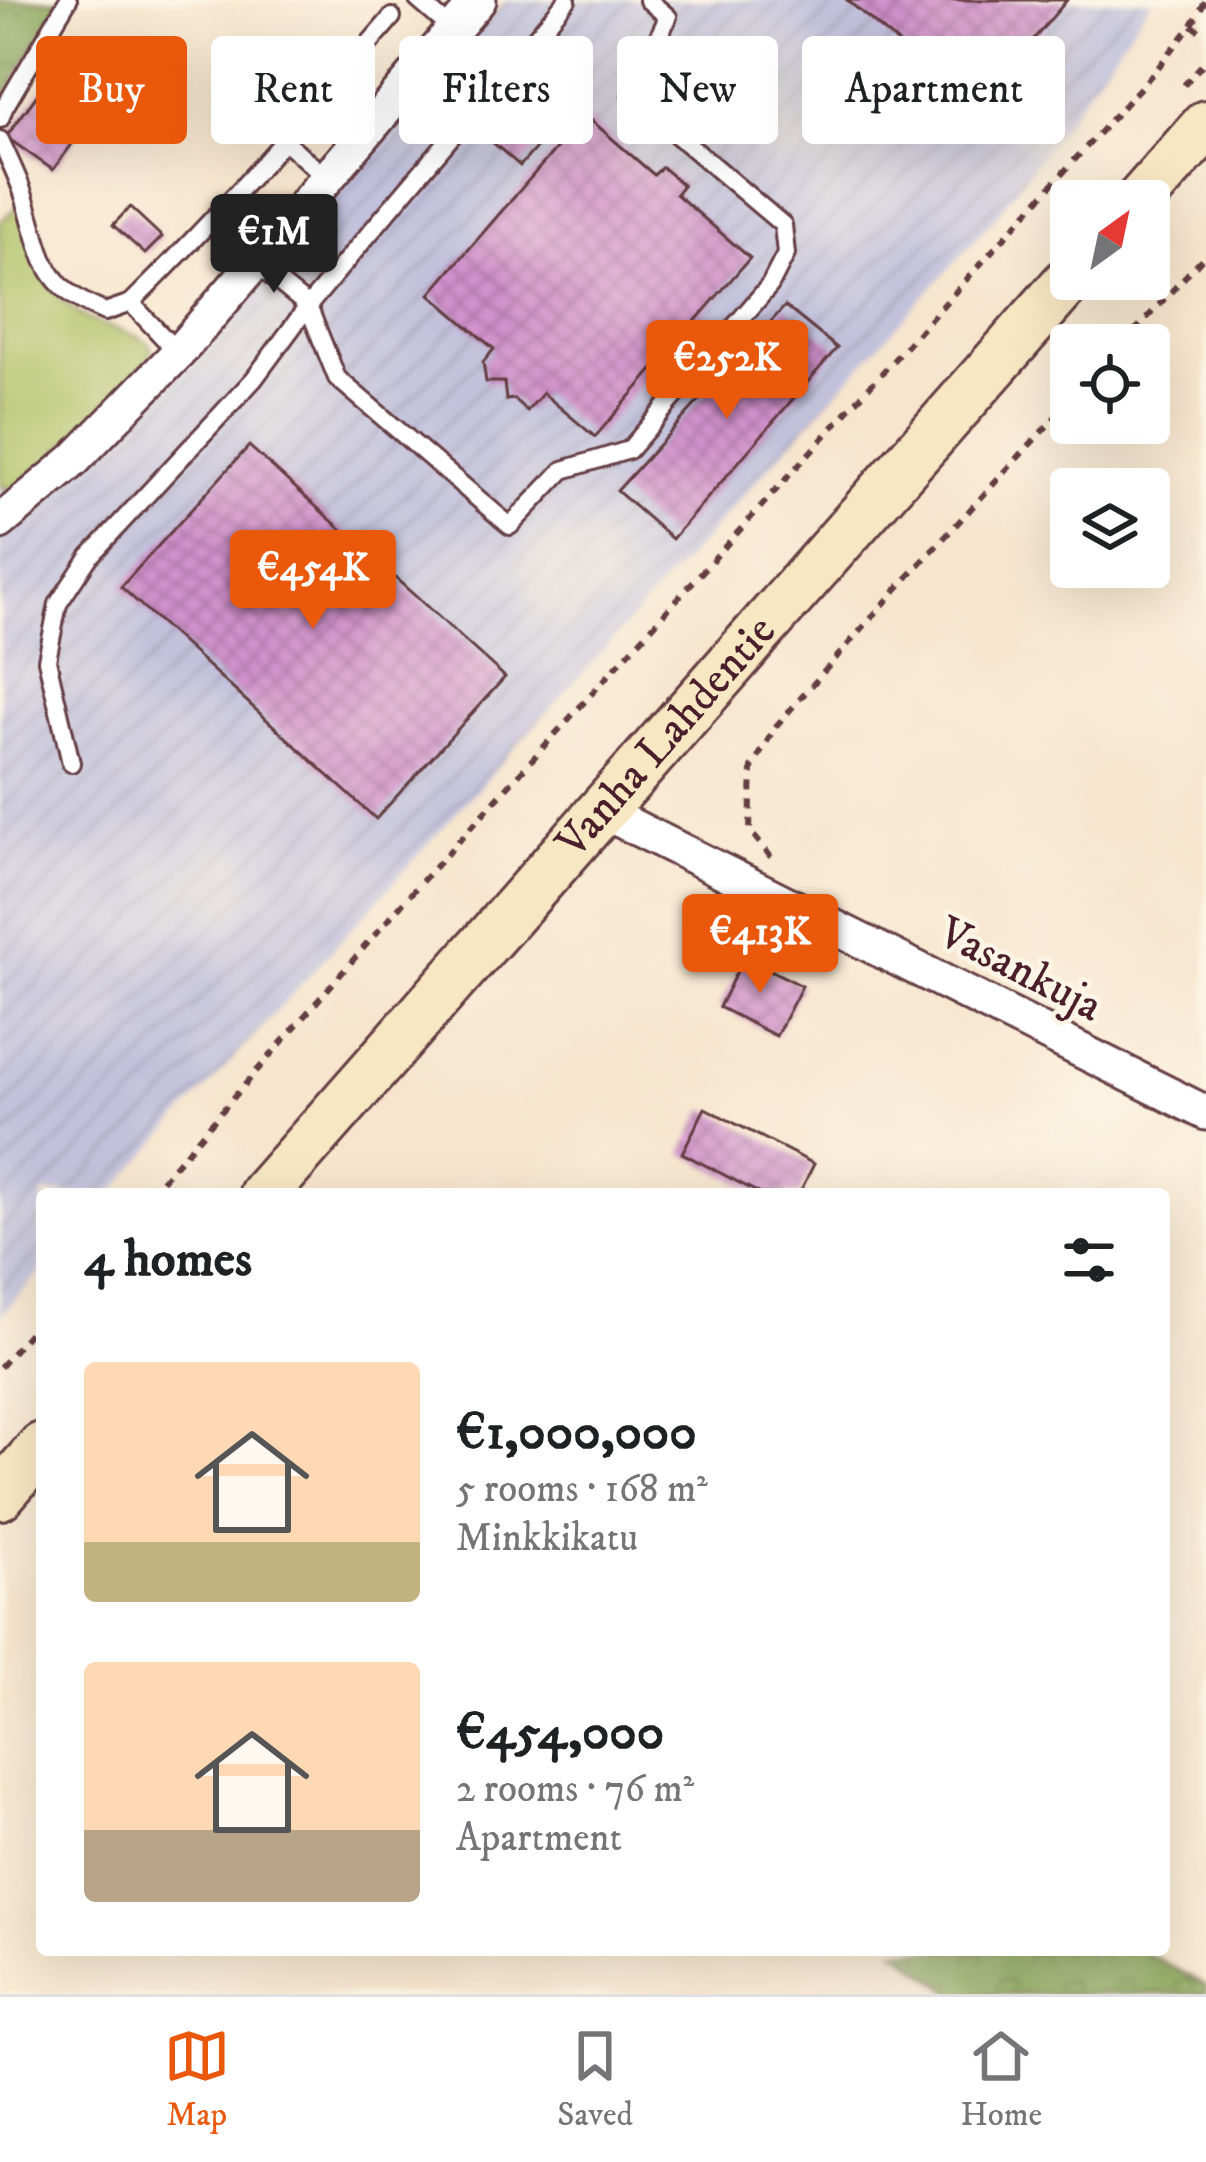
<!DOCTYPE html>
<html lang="en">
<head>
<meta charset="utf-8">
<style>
	:root { --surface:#fff; --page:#f6f6f6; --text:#202124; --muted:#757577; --line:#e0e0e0; --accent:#ea580c }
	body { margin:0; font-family:"IM FELL DW Pica",serif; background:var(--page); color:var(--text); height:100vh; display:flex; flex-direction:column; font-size:45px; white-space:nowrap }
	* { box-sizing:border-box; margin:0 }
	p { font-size:39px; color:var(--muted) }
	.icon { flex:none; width:66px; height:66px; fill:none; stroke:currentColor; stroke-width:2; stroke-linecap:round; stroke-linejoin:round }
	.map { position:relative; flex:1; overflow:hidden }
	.panel { position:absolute; left:36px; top:1188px; width:1134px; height:768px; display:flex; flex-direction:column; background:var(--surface); border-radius:12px; box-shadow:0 12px 48px #0002 }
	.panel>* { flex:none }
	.hud { position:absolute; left:36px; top:36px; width:1134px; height:108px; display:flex; gap:24px }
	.needle { width:78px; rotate:33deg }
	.buttons { position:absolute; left:1050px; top:180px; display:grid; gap:24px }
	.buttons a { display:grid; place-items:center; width:120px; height:120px; border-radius:12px; background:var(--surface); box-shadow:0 12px 48px #0002; font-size:60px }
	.price { position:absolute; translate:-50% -102px; padding:0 27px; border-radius:12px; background:var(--accent); color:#fff; font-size:39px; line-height:78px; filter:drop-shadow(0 3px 6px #0008) }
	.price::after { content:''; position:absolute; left:50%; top:72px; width:36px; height:27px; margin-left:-18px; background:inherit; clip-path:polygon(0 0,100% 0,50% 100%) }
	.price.selected { background:#222; color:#fff }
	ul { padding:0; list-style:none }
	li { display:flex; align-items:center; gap:36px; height:300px; padding:0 48px }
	li span { display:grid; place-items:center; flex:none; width:336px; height:240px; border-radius:12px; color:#555 }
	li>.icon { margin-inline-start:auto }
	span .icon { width:144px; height:144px; fill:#fffc; stroke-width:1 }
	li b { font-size:51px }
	h2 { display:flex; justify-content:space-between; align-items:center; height:144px; padding:0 48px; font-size:51px }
	.chip { padding:0 42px; border-radius:12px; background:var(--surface); box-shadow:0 12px 48px #0002; font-size:42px; line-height:108px }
	.chip.selected { background:var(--accent); color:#fff }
	.tab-bar { display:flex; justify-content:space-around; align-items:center; height:168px; border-top:3px solid var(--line); background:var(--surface); font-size:33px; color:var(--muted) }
	.tab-bar a { display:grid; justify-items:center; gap:6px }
	.tab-bar .selected { color:var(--accent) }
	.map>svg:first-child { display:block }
</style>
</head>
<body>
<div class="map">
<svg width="1206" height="1994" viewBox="0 0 1206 1994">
	<defs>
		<pattern id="industrial-furrows" width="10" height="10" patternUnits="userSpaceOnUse" patternTransform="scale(3)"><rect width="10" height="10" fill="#c2c1dc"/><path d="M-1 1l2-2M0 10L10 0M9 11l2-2" fill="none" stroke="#a8a5bd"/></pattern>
		<pattern id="forest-crowns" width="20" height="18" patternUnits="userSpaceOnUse" patternTransform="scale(3)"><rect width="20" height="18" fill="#8aa65a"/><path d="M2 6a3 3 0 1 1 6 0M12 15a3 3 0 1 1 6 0" fill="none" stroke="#73874b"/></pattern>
		<pattern id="building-cross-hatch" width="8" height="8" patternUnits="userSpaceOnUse" patternTransform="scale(3)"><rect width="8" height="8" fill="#d191cb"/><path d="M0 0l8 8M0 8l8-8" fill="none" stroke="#ac76a5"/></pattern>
	</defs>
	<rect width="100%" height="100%" fill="#fcf5e5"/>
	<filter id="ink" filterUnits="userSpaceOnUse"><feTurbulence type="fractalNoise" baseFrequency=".00833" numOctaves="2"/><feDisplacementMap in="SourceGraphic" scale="24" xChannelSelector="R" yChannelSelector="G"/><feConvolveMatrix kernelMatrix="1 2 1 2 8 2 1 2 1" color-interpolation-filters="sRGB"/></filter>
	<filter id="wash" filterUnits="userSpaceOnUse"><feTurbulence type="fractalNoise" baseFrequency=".004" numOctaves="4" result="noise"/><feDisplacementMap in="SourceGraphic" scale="48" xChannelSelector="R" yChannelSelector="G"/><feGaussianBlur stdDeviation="2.7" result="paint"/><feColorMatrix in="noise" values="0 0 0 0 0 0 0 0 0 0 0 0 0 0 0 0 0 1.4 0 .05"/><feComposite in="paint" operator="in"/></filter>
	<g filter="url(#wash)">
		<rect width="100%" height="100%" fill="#f7e5cd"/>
		<path fill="url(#industrial-furrows)" d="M 506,0 L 1152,0 L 998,214 L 111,1194 L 42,1194 L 42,1270 L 0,1316 L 0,486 L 32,498 L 178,353 Z"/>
		<path fill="#adc064" stroke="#7c7048" stroke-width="3" d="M 19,205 C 30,246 41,285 76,312 C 95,326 125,329 146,341 L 151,348 L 151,356 L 62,450 L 17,488 L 8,489 L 0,486 L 0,222 Z"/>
		<path fill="url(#forest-crowns)" stroke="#6a6242" stroke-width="3" d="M 0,0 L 61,0 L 0,104 Z
			M 896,1950 L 1141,1950 L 1206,1986 L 1206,1994 L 954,1994 Z"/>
		<g id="blocks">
			<path fill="url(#building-cross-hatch)" d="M 847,0 L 1067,0 L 975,108 Z
				M 43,87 L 89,121 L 53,170 L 6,137 Z
				M 498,102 L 543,140 L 520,166 L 476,128 Z
				M 585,115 L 654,175 L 662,167 L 683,185 L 676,194 L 750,258 L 595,437 L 543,393 L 527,411 L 514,399 L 506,400 L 504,382 L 486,382 L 483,362 L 494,349 L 430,294 Z
				M 130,207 L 162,237 L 145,254 L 113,225 Z
				M 785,306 L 837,348 L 672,539 L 617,491 Z
				M 249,446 L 505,677 L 376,819 L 121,587 Z
				M 744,957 L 802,986 L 776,1036 L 719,1007 Z
				M 705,1108 L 814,1164 L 799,1194 L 761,1194 L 682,1153 Z"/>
		</g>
	</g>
	<g filter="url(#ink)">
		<use href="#blocks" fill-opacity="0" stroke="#643d43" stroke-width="3"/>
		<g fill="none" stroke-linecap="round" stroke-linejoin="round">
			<defs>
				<path id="lane" d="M 418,0 L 454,31
					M 0,119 L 4,108 L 68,0
					M 0,140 C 8,157 17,175 23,193 C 43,253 38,286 105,312 L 131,303 L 178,353
					M 285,141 L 327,179
					M 256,264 L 308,306 L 337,378 L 510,526 L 563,470 L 629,450 L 770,285 L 786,254 L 783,225 L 631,96 L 668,17 L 648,0
					M 131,303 C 223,212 308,115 392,17
					M 71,763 L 47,660 L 58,604 L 89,557 L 254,379 L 308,306 L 567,0"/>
				<path id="street" d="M 0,522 L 74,460 L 178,353 L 479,0
					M 600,810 L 1206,1113"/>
				<g id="secondary">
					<path d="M 1139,201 L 1206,125"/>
					<path id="s1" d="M 264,1194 L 1071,278"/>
					<path d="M 0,1495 L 42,1447"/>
				</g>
			</defs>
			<use href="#lane" stroke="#643d43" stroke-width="22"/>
			<use href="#street" stroke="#643d43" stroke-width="39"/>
			<use href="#secondary" stroke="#643d43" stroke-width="54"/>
			<path stroke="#643d43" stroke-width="6" stroke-dasharray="9 9" stroke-linecap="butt" d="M 1192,25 L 1206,36
				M 1184,85 L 1206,60
				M 1122,345 L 1206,254
				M 771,857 L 750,831 L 752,768 L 776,726 L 896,590 L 1071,400
				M 150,1194 L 406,899 L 1156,70 L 1192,25 L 1206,0
				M 0,1367 L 42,1318"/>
			<use href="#lane" stroke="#fff" stroke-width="16"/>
			<use href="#street" stroke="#fff" stroke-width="33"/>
			<use href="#secondary" stroke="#f8e7c3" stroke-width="48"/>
		</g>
	</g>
	<g text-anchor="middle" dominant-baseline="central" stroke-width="9" stroke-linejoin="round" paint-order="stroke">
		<g font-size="45" fill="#4a1f2b" stroke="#fcf5e5">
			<text stroke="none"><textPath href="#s1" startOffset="609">Vanha Lahdentie</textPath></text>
			<text transform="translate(1020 970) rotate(27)">Vasankuja</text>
		</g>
	</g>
</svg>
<div class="buttons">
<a><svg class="needle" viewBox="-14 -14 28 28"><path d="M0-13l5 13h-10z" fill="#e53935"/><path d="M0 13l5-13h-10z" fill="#757577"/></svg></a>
<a><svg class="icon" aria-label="locate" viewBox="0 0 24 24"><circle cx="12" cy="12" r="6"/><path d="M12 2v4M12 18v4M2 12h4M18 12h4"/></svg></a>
<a><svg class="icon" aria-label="layers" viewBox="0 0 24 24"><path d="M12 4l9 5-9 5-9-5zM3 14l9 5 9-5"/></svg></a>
</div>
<b class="price selected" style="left:274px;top:296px">€1M</b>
<b class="price" style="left:727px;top:422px">€252K</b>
<b class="price" style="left:313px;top:632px">€454K</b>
<b class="price" style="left:760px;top:996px">€413K</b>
<div class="hud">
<a class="chip selected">Buy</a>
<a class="chip">Rent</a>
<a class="chip">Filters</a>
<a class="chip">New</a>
<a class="chip">Apartment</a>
</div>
<section class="panel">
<h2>4 homes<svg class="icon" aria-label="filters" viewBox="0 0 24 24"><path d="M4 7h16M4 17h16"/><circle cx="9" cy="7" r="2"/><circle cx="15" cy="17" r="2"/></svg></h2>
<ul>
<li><span style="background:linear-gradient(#ffd9b3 75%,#c2b280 0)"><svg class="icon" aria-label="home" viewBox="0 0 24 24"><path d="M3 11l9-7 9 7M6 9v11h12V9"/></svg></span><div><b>€1,000,000</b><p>5 rooms · 168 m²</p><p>Minkkikatu</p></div></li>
<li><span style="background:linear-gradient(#ffd9b3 70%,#b9a48a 0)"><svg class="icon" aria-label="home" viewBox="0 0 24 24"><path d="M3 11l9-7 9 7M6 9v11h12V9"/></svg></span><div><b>€454,000</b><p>2 rooms · 76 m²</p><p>Apartment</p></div></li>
</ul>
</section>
</div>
<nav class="tab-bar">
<a class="selected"><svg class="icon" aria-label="map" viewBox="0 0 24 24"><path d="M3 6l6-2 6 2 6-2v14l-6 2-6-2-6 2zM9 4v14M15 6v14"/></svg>Map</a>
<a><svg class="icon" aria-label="saved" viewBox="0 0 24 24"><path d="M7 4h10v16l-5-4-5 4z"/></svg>Saved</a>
<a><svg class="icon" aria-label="home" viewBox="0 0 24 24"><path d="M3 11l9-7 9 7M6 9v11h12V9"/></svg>Home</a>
</nav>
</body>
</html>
